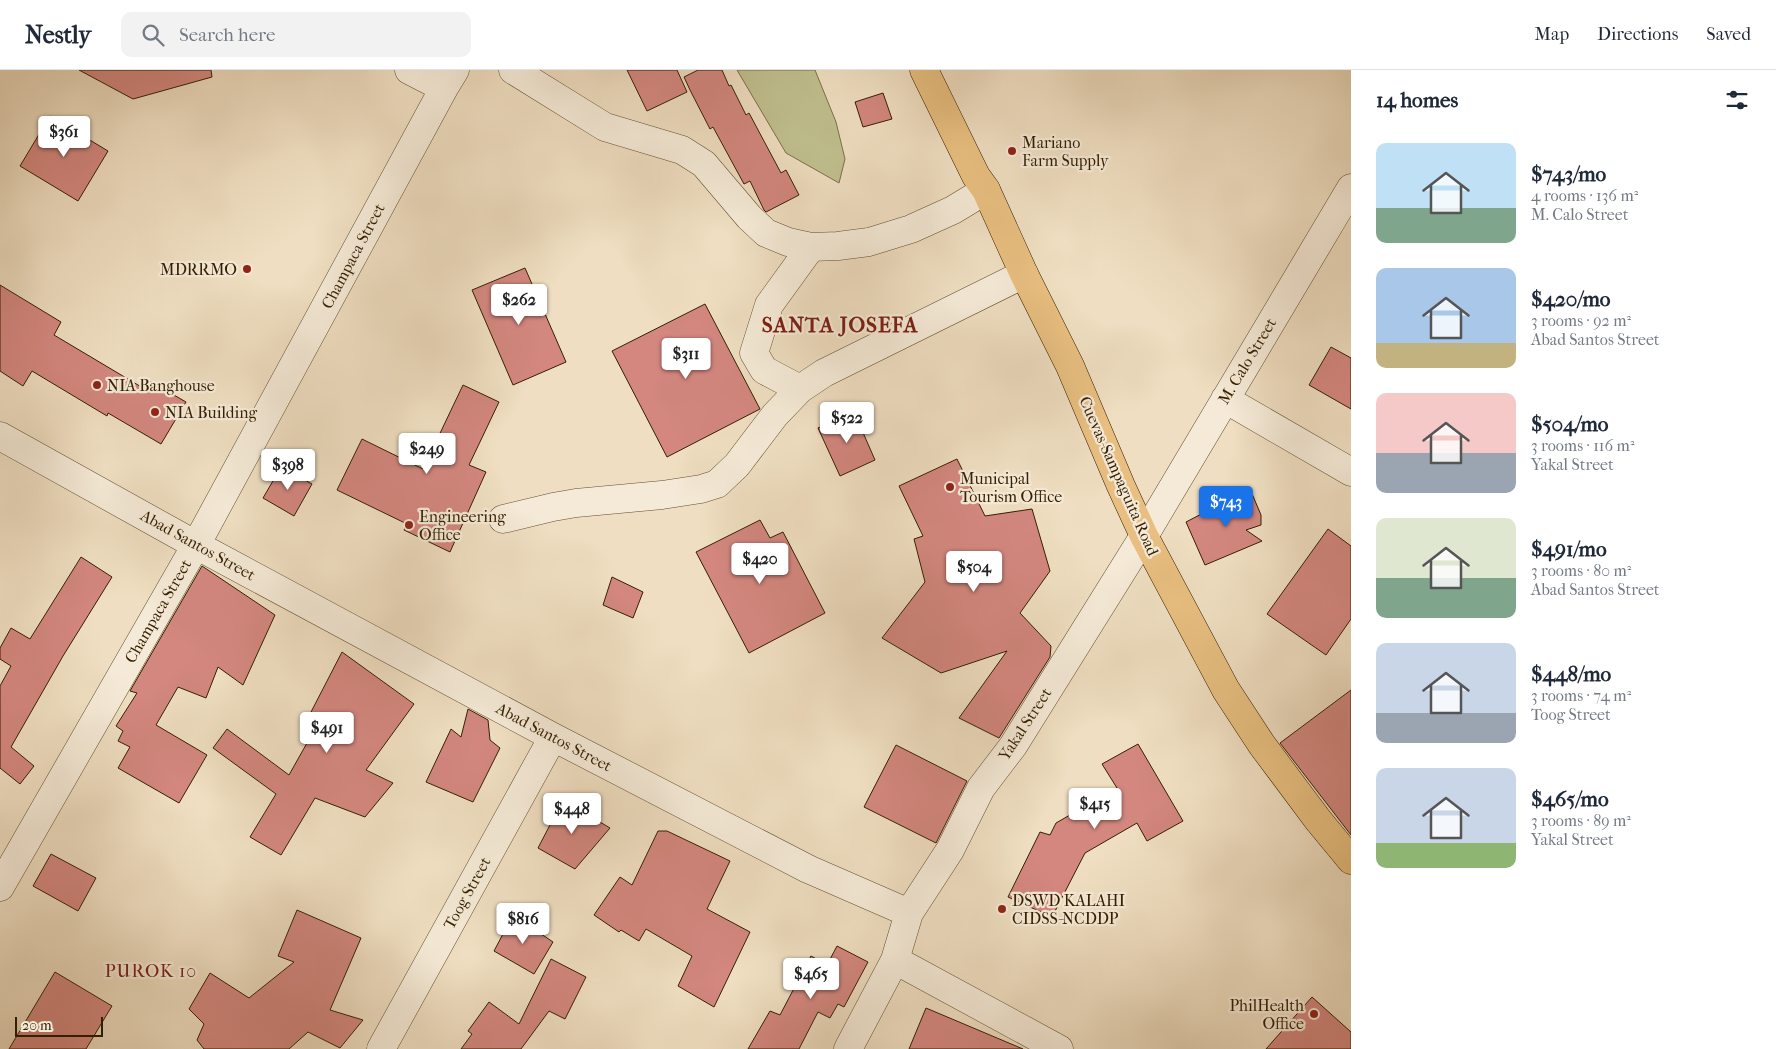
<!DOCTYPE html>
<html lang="en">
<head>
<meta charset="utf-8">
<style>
	:root { --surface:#fff; --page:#f2f2f3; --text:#1f2937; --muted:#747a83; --line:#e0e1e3; --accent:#1a73e8 }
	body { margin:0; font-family:"IM FELL French Canon",serif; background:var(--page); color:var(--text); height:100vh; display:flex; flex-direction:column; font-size:19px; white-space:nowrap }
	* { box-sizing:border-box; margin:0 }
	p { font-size:16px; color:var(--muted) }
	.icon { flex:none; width:28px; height:28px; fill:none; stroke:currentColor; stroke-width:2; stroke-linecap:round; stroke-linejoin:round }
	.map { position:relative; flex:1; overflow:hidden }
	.drawer { display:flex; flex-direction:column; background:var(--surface); width:425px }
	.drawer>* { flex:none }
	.scale { position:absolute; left:15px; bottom:12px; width:88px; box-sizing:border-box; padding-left:5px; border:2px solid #341f00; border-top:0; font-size:14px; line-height:18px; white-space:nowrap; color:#341f00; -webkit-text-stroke:4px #f5ead7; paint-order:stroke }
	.price { position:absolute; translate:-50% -42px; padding:0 11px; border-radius:5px; background:#fff; color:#222; font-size:16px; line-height:32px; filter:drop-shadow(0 1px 2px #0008) }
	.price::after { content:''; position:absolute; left:50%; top:30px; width:15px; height:11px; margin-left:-8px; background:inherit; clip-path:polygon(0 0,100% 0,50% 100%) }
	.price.on { background:var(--accent); color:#fff }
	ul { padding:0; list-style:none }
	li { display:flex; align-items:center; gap:15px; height:125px; padding:0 25px }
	li span { display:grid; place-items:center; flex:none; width:140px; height:100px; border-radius:10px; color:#555 }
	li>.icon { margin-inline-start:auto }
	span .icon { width:60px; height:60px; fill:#fffc; stroke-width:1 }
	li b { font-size:21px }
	h2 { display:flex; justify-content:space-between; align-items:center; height:60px; padding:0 25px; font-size:21px }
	header { display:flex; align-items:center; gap:30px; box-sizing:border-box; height:70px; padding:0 25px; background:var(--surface); border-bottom:1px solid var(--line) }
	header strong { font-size:24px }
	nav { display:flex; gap:28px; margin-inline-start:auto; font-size:18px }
	.search { width:350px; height:45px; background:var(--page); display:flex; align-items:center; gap:12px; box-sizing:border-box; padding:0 18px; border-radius:10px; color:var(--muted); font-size:19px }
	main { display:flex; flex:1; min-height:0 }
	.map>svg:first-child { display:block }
</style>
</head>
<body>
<header>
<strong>Nestly</strong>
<div class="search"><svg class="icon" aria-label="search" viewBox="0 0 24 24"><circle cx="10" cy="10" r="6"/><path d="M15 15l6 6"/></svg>Search here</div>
<nav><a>Map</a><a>Directions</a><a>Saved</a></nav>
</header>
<main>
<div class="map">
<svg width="1351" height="979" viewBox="0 0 1351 979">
	<rect width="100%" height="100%" fill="#efdec1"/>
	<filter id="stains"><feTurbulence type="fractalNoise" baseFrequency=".004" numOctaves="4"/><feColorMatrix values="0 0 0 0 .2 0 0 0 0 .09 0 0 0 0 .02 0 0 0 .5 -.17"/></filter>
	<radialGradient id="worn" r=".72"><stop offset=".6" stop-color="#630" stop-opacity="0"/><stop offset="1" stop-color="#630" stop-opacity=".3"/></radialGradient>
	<path fill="#c0bf8e" stroke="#7a6f47" d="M 737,0 L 815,0 L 836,52 L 845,89 L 839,113 L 786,83 Z"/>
	<path fill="#d3877f" stroke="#341f00" d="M 79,0 L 211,0 L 212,7 L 133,29 Z
		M 627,0 L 677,0 L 687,22 L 647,41 Z
		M 698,0 L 722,0 L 729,16 L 731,15 L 746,45 L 749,43 L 781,103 L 786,100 L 799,125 L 766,142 L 764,140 L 750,111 L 744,114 L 713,57 L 710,59 L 690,20 L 684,7 Z
		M 883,23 L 892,49 L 863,57 L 855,32 Z
		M 50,46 L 108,81 L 78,131 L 20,96 Z
		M 525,198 L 566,292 L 513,315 L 472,220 Z
		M 0,215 L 61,252 L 54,265 L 143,318 L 148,310 L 186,332 L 161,374 L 108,343 L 107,346 L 32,301 L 23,316 L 0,301 Z
		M 705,234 L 760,339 L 667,387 L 612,281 Z
		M 1331,277 L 1351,288 L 1351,339 L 1309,315 Z
		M 463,315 L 499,332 L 469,395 L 486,402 L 450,482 L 404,460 L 407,454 L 337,420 L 362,369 L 423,399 Z
		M 854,342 L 875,390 L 840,406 L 818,358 Z
		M 957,389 L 985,446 L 1032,439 L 1050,501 L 1020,543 L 1051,576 L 1050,587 L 999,668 L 959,648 L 1007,581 L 941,603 L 882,568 L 925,512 L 914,469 L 923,466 L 899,416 Z
		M 281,397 L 312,414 L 294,446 L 263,428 Z
		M 1250,419 L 1261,445 L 1261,455 L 1246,460 L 1262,471 L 1205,495 L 1186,452 Z
		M 760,450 L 770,468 L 783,462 L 825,543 L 749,583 L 696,482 Z
		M 1328,459 L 1351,476 L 1351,549 L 1326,585 L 1267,544 Z
		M 81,487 L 112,507 L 63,586 L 11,677 L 34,696 L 20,714 L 0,698 L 0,616 L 11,596 L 0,589 L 0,578 L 11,558 L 30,569 Z
		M 202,496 L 275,545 L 243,615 L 218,597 L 206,628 L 178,617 L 156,655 L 207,685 L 179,733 L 118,698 L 130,677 L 118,671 L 123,661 L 116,656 L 137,623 L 130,621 Z
		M 612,507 L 643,522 L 633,548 L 603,535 Z
		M 342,582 L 414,634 L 366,700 L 393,713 L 365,747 L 315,728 L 281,785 L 250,767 L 276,724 L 213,678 L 227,659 L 289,705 L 321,648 L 311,642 Z
		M 1351,620 L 1351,765 L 1280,673 Z
		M 468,639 L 488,650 L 490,670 L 500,678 L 473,732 L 426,712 L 451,659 L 461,667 Z
		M 1138,674 L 1183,751 L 1147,771 L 1137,753 L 1085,783 L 1052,847 L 1008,827 L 1040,762 L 1050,765 L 1056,753 L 1117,718 L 1102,694 Z
		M 896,675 L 967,711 L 936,773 L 864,737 Z
		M 563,730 L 610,758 L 575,799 L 538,778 Z
		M 658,761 L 667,761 L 730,791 L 707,839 L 750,862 L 714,937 L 678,916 L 692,886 L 646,859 L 639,871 L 621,860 L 619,862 L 594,845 L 620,807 L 632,815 Z
		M 51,784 L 96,808 L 78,841 L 33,816 Z
		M 297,840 L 361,868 L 330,940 L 363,950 L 340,978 L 308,962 L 289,979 L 204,979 L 197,970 L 204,954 L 189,939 L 210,903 L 249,928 L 294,892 L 278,886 Z
		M 513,845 L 553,872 L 534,904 L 494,881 Z
		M 837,876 L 868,892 L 844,937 L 838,934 L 830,948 L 818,942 L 799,979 L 748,979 L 770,941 L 780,945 L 811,886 L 827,895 Z
		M 551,889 L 586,907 L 565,949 L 549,941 L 521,979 L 461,979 L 472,964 L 468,961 L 489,932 L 519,954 Z
		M 55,902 L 112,936 L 86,979 L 9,979 Z
		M 1312,927 L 1351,962 L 1351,979 L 1266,979 Z
		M 926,938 L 1023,979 L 909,979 Z"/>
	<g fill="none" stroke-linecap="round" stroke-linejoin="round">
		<defs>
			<path id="minor" d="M 409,0 L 444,18
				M 513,0 L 605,57 L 682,80 L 704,94 L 749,147 L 766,163 L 788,172 L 811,177 L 838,176 L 869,172 L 911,159 L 953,140 L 986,120
				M 800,319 L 764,300 L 754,283 L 769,235 L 811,177
				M 1225,329 L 1351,402
				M 0,366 L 196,475 L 553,667 L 808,799 L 909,843 L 895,890 L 1059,979
				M 503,449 L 553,437 L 576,433 L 662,425 L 701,419 L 717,414 L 737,395 L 775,345 L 800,319 L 824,303 L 1024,204
				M 0,817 L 196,475 L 444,18 L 455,0
				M 909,843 L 950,780 L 981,718 L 1013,676 L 1144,466 L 1351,118
				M 381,979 L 553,667
				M 848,979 L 895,890"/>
			<path id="major" d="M 924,0 L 976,106 L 986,120 L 1024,204 L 1070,296 L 1121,416 L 1144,466 L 1226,620 L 1262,675 L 1318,750 L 1351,790"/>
		</defs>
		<use href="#minor" stroke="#634f30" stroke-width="29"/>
		<use href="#major" stroke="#341f00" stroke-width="29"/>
		<use href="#minor" stroke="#f5ead7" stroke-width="28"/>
		<use href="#major" stroke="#e8bf80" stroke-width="28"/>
	</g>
	<g fill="#8f2418" stroke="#f5ead7" stroke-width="2">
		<circle cx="1012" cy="81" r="5"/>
		<circle cx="247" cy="199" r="5"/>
		<circle cx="97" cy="315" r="5"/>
		<circle cx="155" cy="342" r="5"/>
		<circle cx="950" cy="417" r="5"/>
		<circle cx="409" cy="455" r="5"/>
		<circle cx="1002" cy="839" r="5"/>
		<circle cx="1314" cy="944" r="5"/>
	</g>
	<g text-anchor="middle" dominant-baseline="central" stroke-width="4.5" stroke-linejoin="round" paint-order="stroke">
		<g font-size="16" fill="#341f00" stroke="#f5ead7" text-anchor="start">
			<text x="1022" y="72">Mariano<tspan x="1022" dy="18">Farm Supply</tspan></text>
			<text x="237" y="199" text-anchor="end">MDRRMO</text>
			<text x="107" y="315">NIA Banghouse</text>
			<text x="165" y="342">NIA Building</text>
			<text x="960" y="408">Municipal<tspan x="960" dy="18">Tourism Office</tspan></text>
			<text x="419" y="446">Engineering<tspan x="419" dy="18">Office</tspan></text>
			<text x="1012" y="830">DSWD KALAHI<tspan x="1012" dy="18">CIDSS-NCDDP</tspan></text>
			<text x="1304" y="935" text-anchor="end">PhilHealth<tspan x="1304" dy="18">Office</tspan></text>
		</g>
		<g font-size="16" fill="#341f00" stroke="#f5ead7">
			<text transform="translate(353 186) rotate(-62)">Champaca Street</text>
			<text transform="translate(1247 291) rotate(-59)">M. Calo Street</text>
			<text transform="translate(1119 406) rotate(66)">Cuevas-Sampaguita Road</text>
			<text transform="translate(198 475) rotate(29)">Abad Santos Street</text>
			<text transform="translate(158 541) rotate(-60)">Champaca Street</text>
			<text transform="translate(1025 654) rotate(-57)">Yakal Street</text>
			<text transform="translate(554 667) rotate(28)">Abad Santos Street</text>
			<text transform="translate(467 823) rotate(-61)">Toog Street</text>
		</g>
		<g font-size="18" letter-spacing="1" fill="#7a1f14" stroke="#f5ead7">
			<text x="151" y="901">PUROK 10</text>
		</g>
		<g font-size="21" font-weight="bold" letter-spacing="1" fill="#7a1f14" stroke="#f5ead7">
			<text x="840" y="255">SANTA JOSEFA</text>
		</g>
	</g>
	<rect width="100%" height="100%" filter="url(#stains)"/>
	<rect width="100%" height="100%" fill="url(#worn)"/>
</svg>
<div class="scale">20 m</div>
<b class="price" style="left:64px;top:88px">$361</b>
<b class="price" style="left:519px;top:256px">$262</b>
<b class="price" style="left:686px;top:310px">$311</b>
<b class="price" style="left:847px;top:374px">$522</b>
<b class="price" style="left:427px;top:405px">$249</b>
<b class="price" style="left:288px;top:421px">$398</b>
<b class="price on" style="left:1226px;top:458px">$743</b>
<b class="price" style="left:760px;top:515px">$420</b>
<b class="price" style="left:974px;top:523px">$504</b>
<b class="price" style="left:327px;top:684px">$491</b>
<b class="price" style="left:1095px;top:760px">$415</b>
<b class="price" style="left:572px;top:765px">$448</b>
<b class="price" style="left:523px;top:875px">$816</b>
<b class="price" style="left:811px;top:930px">$465</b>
</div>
<section class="drawer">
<h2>14 homes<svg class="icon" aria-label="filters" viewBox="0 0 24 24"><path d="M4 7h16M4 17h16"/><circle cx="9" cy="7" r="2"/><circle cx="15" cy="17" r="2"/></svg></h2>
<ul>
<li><span style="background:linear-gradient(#bfe0f5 65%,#7fa58c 0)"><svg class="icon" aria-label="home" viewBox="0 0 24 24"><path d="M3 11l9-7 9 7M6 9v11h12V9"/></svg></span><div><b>$743/mo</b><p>4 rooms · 136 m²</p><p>M. Calo Street</p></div></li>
<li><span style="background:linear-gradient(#a9c7e8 75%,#c2b280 0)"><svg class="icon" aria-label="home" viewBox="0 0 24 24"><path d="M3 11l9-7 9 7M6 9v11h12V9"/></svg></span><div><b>$420/mo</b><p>3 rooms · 92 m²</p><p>Abad Santos Street</p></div></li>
<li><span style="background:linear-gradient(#f6c9c9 60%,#9aa5b1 0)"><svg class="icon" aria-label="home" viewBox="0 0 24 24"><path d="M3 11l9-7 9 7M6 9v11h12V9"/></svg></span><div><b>$504/mo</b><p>3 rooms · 116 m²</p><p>Yakal Street</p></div></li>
<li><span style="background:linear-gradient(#dfe7d0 60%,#7fa58c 0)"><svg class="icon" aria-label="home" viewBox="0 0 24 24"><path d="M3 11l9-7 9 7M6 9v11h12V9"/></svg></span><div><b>$491/mo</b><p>3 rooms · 80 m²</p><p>Abad Santos Street</p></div></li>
<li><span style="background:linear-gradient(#c9d6e8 70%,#9aa5b1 0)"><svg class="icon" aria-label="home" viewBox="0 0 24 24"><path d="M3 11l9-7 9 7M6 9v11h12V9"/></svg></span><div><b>$448/mo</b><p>3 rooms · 74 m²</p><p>Toog Street</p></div></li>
<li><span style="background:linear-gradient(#c9d6e8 75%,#8fb573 0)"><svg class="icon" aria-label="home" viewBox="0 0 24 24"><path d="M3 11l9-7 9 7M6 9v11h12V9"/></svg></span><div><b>$465/mo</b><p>3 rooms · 89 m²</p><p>Yakal Street</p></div></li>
</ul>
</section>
</main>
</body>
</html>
